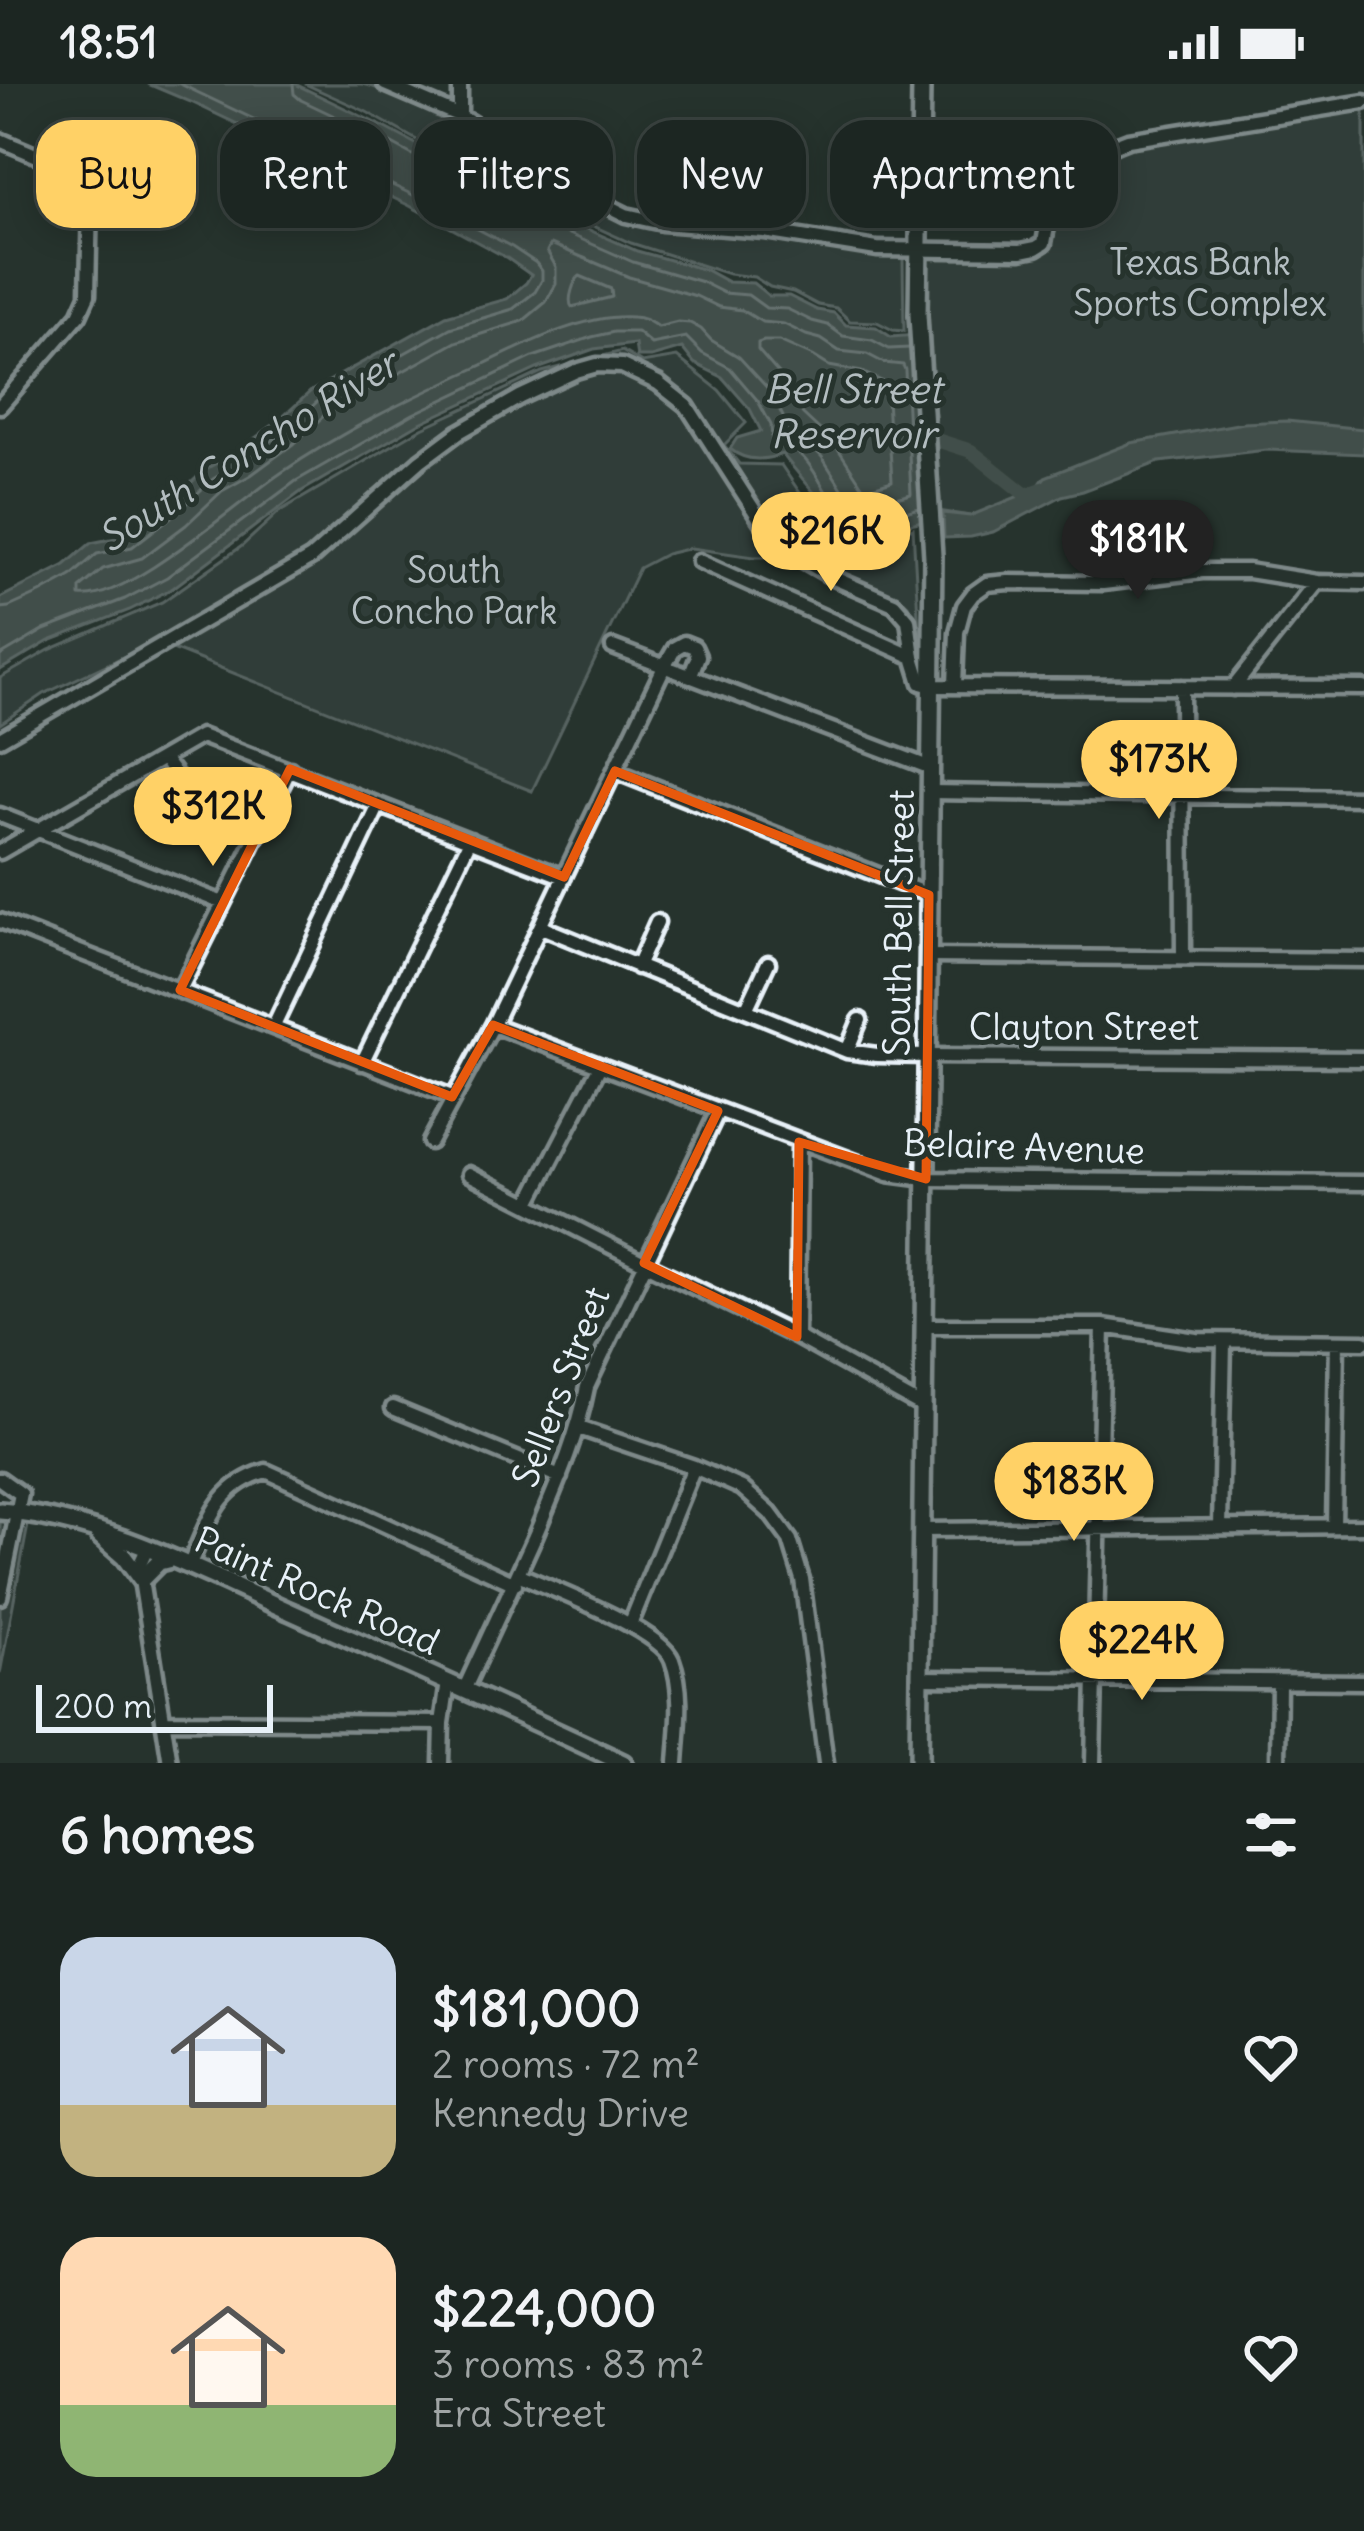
<!DOCTYPE html>
<html lang="en">
<head>
<meta charset="utf-8">
<style>
	:root { --surface:#1c2622; --page:#252e2a; --text:#f1f3f6; --muted:#a0a5a5; --line:#3a4340; --accent:#ffd166 }
	body { margin:0; font-family:Delius,sans-serif; background:var(--page); color:var(--text); height:100vh; display:flex; flex-direction:column; font-size:45px; white-space:nowrap }
	* { box-sizing:border-box; margin:0 }
	p { font-size:39px; color:var(--muted) }
	.icon { flex:none; width:66px; height:66px; fill:none; stroke:currentColor; stroke-width:2; stroke-linecap:round; stroke-linejoin:round }
	.map { position:relative; height:1679px; overflow:hidden }
	.drawer { display:flex; flex-direction:column; background:var(--surface); flex:1 }
	.drawer>* { flex:none }
	.top-card { position:absolute; left:36px; top:36px; width:1293px; height:108px; display:flex; gap:24px }
	.scale { position:absolute; left:36px; bottom:30px; width:237px; box-sizing:border-box; padding-left:12px; border:6px solid #e8f1f8; border-top:0; font-size:33px; line-height:42px; white-space:nowrap; color:#e8f1f8; -webkit-text-stroke:9px #26332d; paint-order:stroke }
	.price { position:absolute; translate:-50% -102px; padding:0 27px; border-radius:42px; background:var(--accent); color:#111; font-size:39px; line-height:78px; filter:drop-shadow(0 3px 6px #0008) }
	.price::after { content:''; position:absolute; left:50%; top:72px; width:36px; height:27px; margin-left:-18px; background:inherit; clip-path:polygon(0 0,100% 0,50% 100%) }
	.price.selected { background:#222; color:#fff }
	ul { padding:0; list-style:none }
	li { display:flex; align-items:center; gap:36px; height:300px; padding:0 60px }
	li span { display:grid; place-items:center; flex:none; width:336px; height:240px; border-radius:36px; color:#555 }
	li>.icon { margin-inline-start:auto }
	span .icon { width:144px; height:144px; fill:#fffc; stroke-width:1 }
	li b { font-size:51px }
	h2 { display:flex; justify-content:space-between; align-items:center; height:144px; padding:0 60px; font-size:51px }
	.tag { padding:0 42px; border-radius:36px; background:var(--surface); box-shadow:0 6px 30px #0003,0 0 0 3px var(--line); font-size:42px; line-height:108px }
	.tag.selected { background:var(--accent); color:#111 }
	.status { display:flex; justify-content:space-between; align-items:center; height:84px; padding:0 60px; background:var(--surface); direction:ltr }
	.status svg { height:33px; fill:currentColor }
	.map>svg:first-child { display:block }
</style>
</head>
<body>
<div class="status"><b>18:51</b><svg viewBox="0 0 49 12"><path d="M0 12V9h3v3zM5 12V6h3v6zM10 12V3h3v9zM15 12V0h3v12zM26 1h20v11H26zM47 4h2v5h-2z"/></svg></div>
<div class="map">
<svg width="1364" height="1679" viewBox="0 0 1364 1679">
	<rect width="100%" height="100%" fill="#26332d"/>
	<filter id="ink" filterUnits="userSpaceOnUse"><feTurbulence type="fractalNoise" baseFrequency=".00833" numOctaves="2"/><feDisplacementMap in="SourceGraphic" scale="24" xChannelSelector="R" yChannelSelector="G"/><feConvolveMatrix kernelMatrix="1 2 1 2 8 2 1 2 1" color-interpolation-filters="sRGB"/></filter>
	<g filter="url(#ink)">
		<path fill="#3e4b47" stroke="#939ea0" stroke-width="3" d="M 305,0 C 323,0 343,0 361,0 C 378,2 396,14 412,21 C 512,65 600,157 716,149 L 903,174 L 904,247 L 893,246 L 877,238 L 850,237 L 836,224 L 818,221 L 793,208 L 770,203 L 754,193 L 729,190 L 631,159 L 472,87 L 365,27 Z
			M 1364,18 L 1364,353 L 1284,342 L 970,432 L 919,424 L 919,165 L 1037,164 L 1060,101 L 1102,66 Z
			M 622,267 L 642,279 L 677,273 L 719,306 L 746,339 L 724,361 L 739,380 L 781,381 L 813,428 L 836,453 L 862,466 L 913,444 L 919,549 L 908,521 L 897,511 L 874,505 L 808,473 L 754,473 L 691,464 L 666,470 L 639,484 L 532,707 L 155,558 L 44,610 L 0,640 L 0,594 L 49,566 L 162,518 L 242,462 L 280,427 L 422,344 L 542,288 Z
			M 0,1436 L 28,1441 L 0,1590 Z"/>
		<path fill="#636f6d" stroke="#98a3a5" stroke-width="3" d="M 148,0 L 295,0 L 388,45 L 515,113 L 637,167 L 706,186 L 728,198 L 753,199 L 769,212 L 789,212 L 817,226 L 834,229 L 846,241 L 876,243 L 891,253 L 930,250 L 941,432 L 849,456 L 833,442 L 817,412 L 782,370 C 764,377 746,378 730,365 L 737,354 L 761,347 L 750,325 L 722,293 L 694,279 L 682,264 L 651,273 L 637,273 L 635,260 L 594,265 L 537,285 L 418,340 L 302,407 L 173,504 L 130,526 L 49,557 L 0,586 L 0,514 L 65,481 L 91,459 L 126,452 L 168,420 L 206,385 L 236,368 L 277,338 L 311,307 L 446,232 L 507,215 L 526,199 L 531,191 L 507,174 L 408,121 L 191,18 Z
			M 1287,337 L 1364,345 L 1364,370 L 1267,366 L 1159,378 L 1083,407 L 1062,412 L 993,448 L 971,453 L 944,454 L 943,429 L 970,432 L 1036,405 L 1045,393 L 1131,359 L 1243,339 Z"/>
		<g fill="none" stroke-linecap="round" stroke-linejoin="round">
			<path stroke="#b3bdc0" stroke-width="3" d="M 293,0 L 294,10 L 301,16 L 383,55 L 510,124 L 633,178 L 702,198 L 724,209 L 748,211 L 766,224 L 787,225 L 812,237 L 828,241 L 843,252 L 872,256 L 889,265 L 910,264
				M 551,160 L 629,193 L 696,212 L 719,223 L 742,226 L 762,238 L 784,240 L 806,251 L 821,255 L 839,267 L 867,270 L 884,279 L 903,281 L 905,286 L 911,410 L 855,425 L 822,373 L 802,352 L 788,343 L 771,308 L 739,273 L 711,256 L 701,245 L 690,239 L 678,238 L 658,243 C 650,238 643,233 633,233 C 583,229 520,263 476,284 C 409,315 342,347 281,389 C 239,417 127,518 80,512 L 80,504 L 103,485 L 142,474 L 186,441 L 222,407 L 251,391 L 293,360 L 327,329 L 456,258 L 523,237 L 546,218 L 556,200 L 556,183 L 547,167 Z
				M 580,192 L 611,205 L 612,213 L 572,223 C 567,216 574,196 580,192 Z
				M 764,257 L 779,257 L 813,272 L 829,282 L 862,288 L 886,299 L 892,397 L 869,404 L 863,403 L 835,360 L 803,330 L 785,297 L 758,266 L 758,259 Z
				M 0,524 L 9,523 L 40,509 L 71,492 L 97,470 L 132,463 L 176,429 L 213,395 L 243,378 L 284,348 L 318,317 L 450,244 L 513,225 L 535,208 L 542,196 L 542,187 L 536,179 L 512,163 L 413,111 L 180,0
				M 0,572 L 44,546 L 125,515 L 167,493 L 296,397 L 413,330 L 533,273 L 592,253 L 614,248 L 637,248 L 651,260 L 686,253 L 702,269 L 730,284 L 758,317 L 771,341 L 772,356 C 818,366 821,416 851,442 L 920,424"/>
			<path stroke="#636f6d" stroke-width="14" d="M 921,351 L 971,367 L 1026,411 L 1042,405"/>
			<defs>
				<path id="minor" d="M 385,0 L 460,32 L 592,114 L 626,131 L 662,139 L 764,147 L 877,165 L 1021,167 L 1036,164 L 1044,159 C 1054,99 1071,77 1128,56 L 1364,18
					M 460,32 L 460,0
					M 0,56 C 26,68 81,85 90,113 L 88,211 L 79,231 L 0,322
					M 699,477 L 913,573 L 921,599 L 932,602 L 1364,604
					M 613,563 L 931,684
					M 955,601 L 957,548 L 964,522 L 973,510 L 987,500 L 1008,498 L 1103,499 L 1202,487 L 1248,487 L 1317,498 L 1364,499
					M 1182,603 L 1183,873
					M 1233,604 L 1317,498
					M 0,655 L 311,474 L 420,377 L 459,348 L 520,313 L 576,287 L 597,281 L 622,282 L 658,299 L 687,322 L 761,437 L 792,470 L 834,494 L 894,520 L 908,536 L 913,573
					M 163,674 L 175,690
					M 615,687 L 929,811
					M 930,708 L 1364,714
					M 0,731 L 223,819
					M 0,768 L 201,652 L 564,793
					M 0,837 L 452,1013
					M 541,843 L 847,967 L 877,971 L 927,972 L 1364,975
					M 929,872 L 1364,876
					M 637,883 L 657,838
					M 180,906 L 290,685
					M 746,926 L 768,879
					M 493,941 L 888,1090 L 926,1095 L 1364,1099
					M 274,942 L 379,721
					M 847,967 L 860,936
					M 362,979 L 470,756
					M 430,1058 L 493,941 L 664,583 L 675,564 L 684,559 L 694,563 L 698,572 L 690,593
					M 469,1090 L 644,1179 L 797,1253 L 923,1323
					M 529,1119 L 600,982
					M 924,1242 L 1103,1242 L 1196,1256 L 1364,1258
					M 797,1253 L 799,1058
					M 393,1324 L 560,1393
					M 579,1344 L 694,1383 L 742,1404 L 770,1429 L 790,1456 L 802,1495 L 826,1679
					M 0,1395 L 21,1410 L 0,1513
					M 1334,1442 L 1337,1258
					M 1220,1443 L 1224,1258
					M 922,1446 L 1364,1442
					M 147,1465 L 140,1480 L 141,1496 L 170,1679
					M 189,1482 C 209,1438 215,1402 266,1387 L 515,1500
					M 518,1490 C 551,1505 660,1545 672,1576 C 684,1608 678,1646 676,1679
					M 630,1541 L 694,1383
					M 920,1594 L 1364,1598
					M 465,1604 C 489,1553 512,1503 535,1452 C 556,1402 577,1355 587,1303 L 718,1027
					M 164,1637 L 442,1639
					M 441,1679 L 442,1639 L 448,1598
					M 1093,1679 L 1103,1242
					M 1278,1679 L 1279,1598"/>
				<path id="major" d="M 0,1427 C 103,1435 198,1486 291,1528 C 402,1578 513,1627 623,1679
					M 99,1451 L 124,1473 L 141,1496 L 159,1478 L 171,1475
					M 919,1679 L 933,472 L 918,231 L 921,0"/>
			</defs>
			<use href="#minor" stroke="#e8f1f8" stroke-width="21"/>
			<use href="#major" stroke="#e8f1f8" stroke-width="24"/>
			<use href="#minor" stroke="#26332d" stroke-width="12"/>
			<use href="#major" stroke="#26332d" stroke-width="15"/>
		</g>
	</g>
	<path d="M0 0H1364V1679H0ZM 290,685 L 564,793 L 615,687 L 929,811 L 926,1095 L 799,1058 L 797,1253 L 644,1179 L 718,1027 L 493,941 L 452,1013 L 180,906 Z" fill="#26332d" fill-opacity=".55" fill-rule="evenodd"/>
	<path fill="none" stroke="#e8590c" stroke-width="9" stroke-linejoin="round" d="M 290,685 L 564,793 L 615,687 L 929,811 L 926,1095 L 799,1058 L 797,1253 L 644,1179 L 718,1027 L 493,941 L 452,1013 L 180,906 Z"/>
	<g text-anchor="middle" dominant-baseline="central" stroke-width="10" stroke-linejoin="round" paint-order="stroke">
		<g font-size="36" fill="#b5bfc3" stroke="#26332d">
			<text x="1200" y="178">Texas Bank<tspan x="1200" dy="41">Sports Complex</tspan></text>
			<text x="454" y="486">South<tspan x="454" dy="41">Concho Park</tspan></text>
		</g>
		<g font-size="36" fill="#e8f1f8" stroke="#26332d">
			<text transform="translate(899 839) rotate(-89)">South Bell Street</text>
			<text x="1084" y="943">Clayton Street</text>
			<text transform="translate(1024 1063) rotate(2)">Belaire Avenue</text>
			<text transform="translate(561 1303) rotate(-69)">Sellers Street</text>
			<text transform="translate(317 1507) rotate(24)">Paint Rock Road</text>
		</g>
		<g font-size="39" font-style="italic" fill="#b3bdc0" stroke="#26332d">
			<text x="853" y="305">Bell Street<tspan x="853" dy="45">Reservoir</tspan></text>
			<text transform="translate(248 367) rotate(-32)">South Concho River</text>
		</g>
	</g>
</svg>
<div class="scale">200 m</div>
<b class="price" style="left:831px;top:510px">$216K</b>
<b class="price selected" style="left:1138px;top:518px">$181K</b>
<b class="price" style="left:1159px;top:738px">$173K</b>
<b class="price" style="left:213px;top:785px">$312K</b>
<b class="price" style="left:1074px;top:1460px">$183K</b>
<b class="price" style="left:1142px;top:1619px">$224K</b>
<div class="top-card">
<a class="tag selected">Buy</a>
<a class="tag">Rent</a>
<a class="tag">Filters</a>
<a class="tag">New</a>
<a class="tag">Apartment</a>
</div>
</div>
<section class="drawer">
<h2>6 homes<svg class="icon" aria-label="filters" viewBox="0 0 24 24"><path d="M4 7h16M4 17h16"/><circle cx="9" cy="7" r="2"/><circle cx="15" cy="17" r="2"/></svg></h2>
<ul>
<li><span style="background:linear-gradient(#c9d6e8 70%,#c2b280 0)"><svg class="icon" aria-label="home" viewBox="0 0 24 24"><path d="M3 11l9-7 9 7M6 9v11h12V9"/></svg></span><div><b>$181,000</b><p>2 rooms · 72 m²</p><p>Kennedy Drive</p></div><svg class="icon" aria-label="heart" viewBox="0 0 24 24"><path d="M12 20l-8-8c-3-5 5-10 8-4 3-6 11-1 8 4z"/></svg></li>
<li><span style="background:linear-gradient(#ffd9b3 70%,#8fb573 0)"><svg class="icon" aria-label="home" viewBox="0 0 24 24"><path d="M3 11l9-7 9 7M6 9v11h12V9"/></svg></span><div><b>$224,000</b><p>3 rooms · 83 m²</p><p>Era Street</p></div><svg class="icon" aria-label="heart" viewBox="0 0 24 24"><path d="M12 20l-8-8c-3-5 5-10 8-4 3-6 11-1 8 4z"/></svg></li>
</ul>
</section>
</body>
</html>
